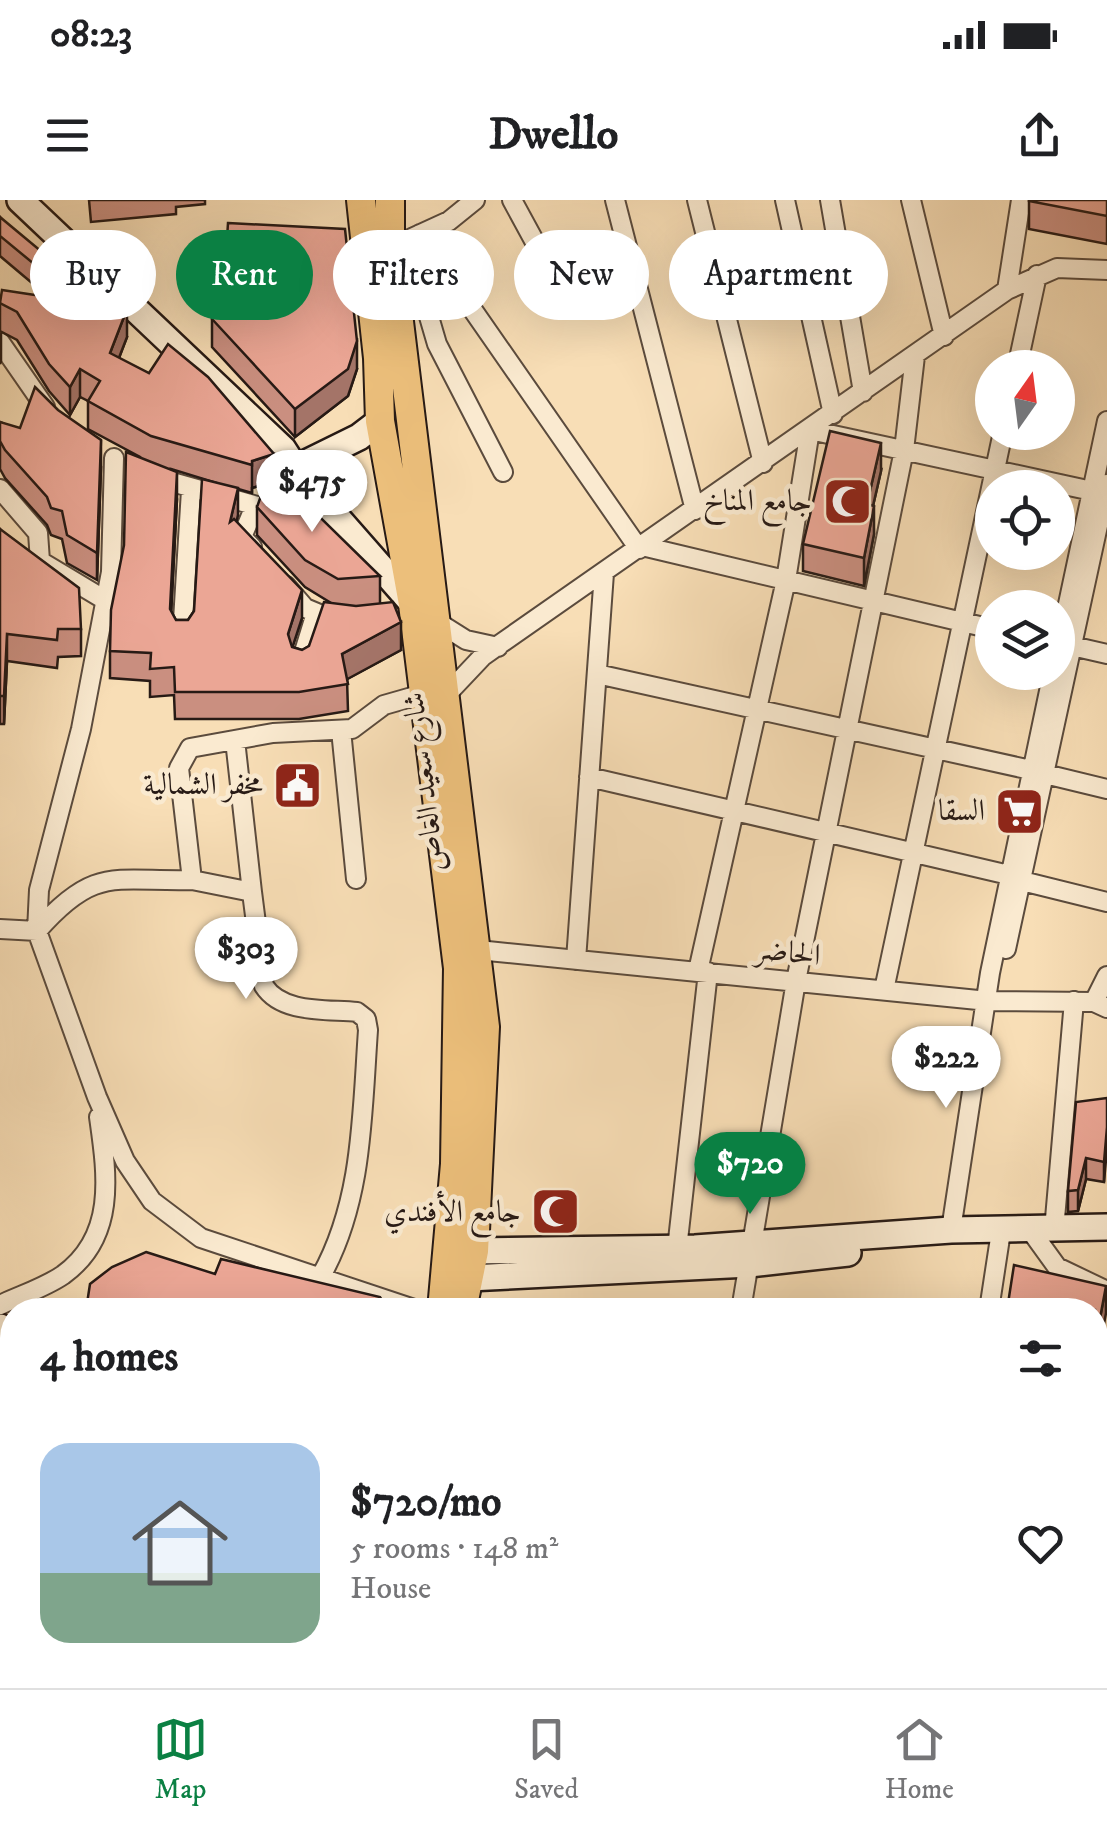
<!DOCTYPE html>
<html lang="en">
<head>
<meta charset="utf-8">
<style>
	:root { --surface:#fff; --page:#f2f2f2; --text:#202124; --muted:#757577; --line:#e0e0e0; --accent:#0b8043 }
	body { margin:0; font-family:"IM FELL DW Pica",Amiri,serif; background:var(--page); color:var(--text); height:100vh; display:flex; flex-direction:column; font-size:38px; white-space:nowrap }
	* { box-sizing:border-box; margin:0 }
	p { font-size:32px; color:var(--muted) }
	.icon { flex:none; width:55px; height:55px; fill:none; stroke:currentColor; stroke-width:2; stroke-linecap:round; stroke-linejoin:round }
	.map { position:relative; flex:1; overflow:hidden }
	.side { position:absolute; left:0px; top:1098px; width:1108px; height:392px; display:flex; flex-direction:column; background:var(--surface); border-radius:40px 40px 0 0; box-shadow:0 10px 40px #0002 }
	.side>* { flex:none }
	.banner { position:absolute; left:30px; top:30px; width:1048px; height:90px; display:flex; gap:20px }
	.needle { width:65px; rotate:14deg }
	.controls { position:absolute; left:975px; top:150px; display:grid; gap:20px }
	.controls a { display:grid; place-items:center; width:100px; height:100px; border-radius:50%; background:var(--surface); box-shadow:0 10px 40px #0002; font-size:50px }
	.price { position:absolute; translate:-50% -85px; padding:0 22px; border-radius:35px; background:#fff; color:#222; font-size:32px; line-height:65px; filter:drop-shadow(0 2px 5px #0008) }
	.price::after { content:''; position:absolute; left:50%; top:60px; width:30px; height:22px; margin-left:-15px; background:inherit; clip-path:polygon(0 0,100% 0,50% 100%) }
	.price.on { background:var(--accent); color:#fff }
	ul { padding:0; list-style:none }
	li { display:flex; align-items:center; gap:30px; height:250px; padding:0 40px }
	li span { display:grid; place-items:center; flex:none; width:280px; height:200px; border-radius:30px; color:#555 }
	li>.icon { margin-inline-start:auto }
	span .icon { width:120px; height:120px; fill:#fffc; stroke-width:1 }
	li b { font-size:42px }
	h2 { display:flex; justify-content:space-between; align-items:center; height:120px; padding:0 40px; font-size:42px }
	.tag { padding:0 35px; border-radius:45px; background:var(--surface); box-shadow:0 10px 40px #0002; font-size:35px; line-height:90px }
	.tag.on { background:var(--accent); color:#fff }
	.status { display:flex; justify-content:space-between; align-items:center; height:70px; padding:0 50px; background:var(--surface); direction:ltr }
	.status svg { height:28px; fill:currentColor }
	header { display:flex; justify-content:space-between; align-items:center; height:130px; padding:0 40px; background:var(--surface); font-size:45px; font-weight:800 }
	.dock { display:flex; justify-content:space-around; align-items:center; height:140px; border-top:2px solid var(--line); background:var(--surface); font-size:28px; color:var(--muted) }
	.dock a { display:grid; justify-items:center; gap:5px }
	.dock .on { color:var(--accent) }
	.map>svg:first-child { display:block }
</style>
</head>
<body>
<div class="status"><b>08:23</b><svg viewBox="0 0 49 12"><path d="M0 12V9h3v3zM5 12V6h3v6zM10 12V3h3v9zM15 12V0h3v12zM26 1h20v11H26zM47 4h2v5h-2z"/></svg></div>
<header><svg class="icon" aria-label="menu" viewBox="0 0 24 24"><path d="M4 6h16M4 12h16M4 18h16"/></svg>Dwello<svg class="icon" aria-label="share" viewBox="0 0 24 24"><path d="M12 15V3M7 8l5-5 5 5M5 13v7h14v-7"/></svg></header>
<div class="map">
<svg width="1107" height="1488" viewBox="0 0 1107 1488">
	<rect width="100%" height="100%" fill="#f8deb6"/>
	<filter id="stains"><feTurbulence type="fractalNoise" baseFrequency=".002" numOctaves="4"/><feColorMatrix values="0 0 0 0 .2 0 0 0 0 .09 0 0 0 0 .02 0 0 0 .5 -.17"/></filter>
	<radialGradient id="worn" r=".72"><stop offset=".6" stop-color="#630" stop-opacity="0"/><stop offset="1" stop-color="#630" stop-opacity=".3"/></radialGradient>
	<path fill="#c5bf88" stroke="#766c4e" stroke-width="2.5" d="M 0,1244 L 12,1246 L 12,1478 L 258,1478 L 253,1488 L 0,1488 Z"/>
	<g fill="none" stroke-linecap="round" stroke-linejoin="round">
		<defs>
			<path id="street" d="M 512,0 L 568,103
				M 615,0 L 695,310
				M 697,0 L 763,263
				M 785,0 L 833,214
				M 830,0 L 863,192
				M 911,0 L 944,136
				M 420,34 L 639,349
				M 390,48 L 449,21 L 475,0
				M 455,84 L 425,103 L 437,144 L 503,272
				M 1007,90 L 1021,0
				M 0,142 L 45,207
				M 1017,168 L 1037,75
				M 114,258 L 111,372 L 81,529 L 39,690 L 37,731 L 97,897 L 125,961 L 152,1001 L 201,1038 L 417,1110
				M 154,277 L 268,309 L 299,274
				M 0,289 L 38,333 L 40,361 L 105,400
				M 642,346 L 992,429
				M 252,347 L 242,337 L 255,306
				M 286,386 L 305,408 L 341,423
				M 439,423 L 466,440 L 498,447
				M 182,437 L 191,290
				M 1072,446 L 1107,454
				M 1058,451 L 1107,221
				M 300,465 L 316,413
				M 597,474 L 1031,570
				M 448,493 L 483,456 L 1007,90 L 1057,68 L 1107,70
				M 341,530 L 356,679
				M 1045,574 L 1107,589
				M 589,577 L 1009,675
				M 192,680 L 252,692 L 235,540
				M 1022,681 L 1107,702
				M 252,692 L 264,786 C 282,814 327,809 357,812 L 366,819 L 368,830 C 362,914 363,1001 321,1076
				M 0,729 L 37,731 C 95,665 114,682 192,680 L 179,568 L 190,548 L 273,533 L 352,529 L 384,505 L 426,493
				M 1006,749 L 1107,284
				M 478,750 L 988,801 L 1094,802 L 1107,808
				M 576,760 L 604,373
				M 698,771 L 786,380 L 810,230 L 1092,291
				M 884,790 L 1003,232
				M 1094,802 L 1107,776
				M 951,1030 L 990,773 L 1053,472
				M 1054,1030 L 1074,801
				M 1031,1031 L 1057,1067 L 1107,1091
				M 677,1049 L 708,772
				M 0,1105 C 21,1095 44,1088 63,1075 C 117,1036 107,974 99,917
				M 741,1110 L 796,781 L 904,250 L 915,156
				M 989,1110 L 1000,1038
				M 1095,1354 L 1107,1293
				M 1092,1478 L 1096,1488
				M 671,1488 L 673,1478"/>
			<path id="secondary" d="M 20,0 L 283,249 L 299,274 L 413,404
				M 296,268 L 359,237 L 380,221
				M 474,1051 L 695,1048 L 951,1030 L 1107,1027
				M 469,1078 L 749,1064 L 848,1053
				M 0,1127 L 12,1138"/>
			<path id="primary" d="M 361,0 L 378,158 L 380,221 L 413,404 L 458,768 L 455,964 L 442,1110
				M 390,0 L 390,48 L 485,827 L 474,1051 L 462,1110
				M 277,1488 L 282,1478
				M 309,1488 L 315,1478"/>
		</defs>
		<use href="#street" stroke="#5b4b3d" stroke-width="22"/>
		<use href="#secondary" stroke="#271a15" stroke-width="30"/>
		<use href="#primary" stroke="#271a15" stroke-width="32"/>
		<use href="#street" stroke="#faead0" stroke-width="18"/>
		<use href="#secondary" stroke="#faead0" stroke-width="25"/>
		<use href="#primary" stroke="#ecbf7b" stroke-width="28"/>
	</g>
	<path fill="#ca8f80" stroke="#271a15" stroke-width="2.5" fill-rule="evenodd" d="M 89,0 L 205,0 L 205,4 L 176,7 L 176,14 L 91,22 Z
		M 1029,0 L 1107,0 L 1107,44 L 1029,29 Z
		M 0,17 L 54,83 L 45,94 L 0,56 Z
		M 0,97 L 127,137 L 119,158 L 274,281 L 252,288 L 252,293 L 238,289 L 236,322 L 302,418 L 292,447 L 302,450 L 309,446 L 331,403 L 305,387 L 257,335 L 257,307 L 380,376 L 380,404 L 401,450 L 347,479 L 348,511 L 299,519 L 175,519 L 174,495 L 150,497 L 150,481 L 110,478 L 110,451 L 140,257 L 88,229 L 88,201 L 80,197 L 70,215 L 49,191 L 17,140 L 0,131 ZM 171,269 L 217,283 L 194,411 L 188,420 L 176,420 L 171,411 L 177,299 Z
		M 212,119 L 357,169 L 348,196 L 295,237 L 212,147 Z
		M 0,222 L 101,267 L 97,380 L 67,363 L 62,339 L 51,335 L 47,325 L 5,278 L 0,269 Z
		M 881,271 L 873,306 L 874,334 L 864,386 L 803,371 L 803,344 Z
		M 0,329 L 81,429 L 81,456 L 58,457 L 57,468 L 7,461 L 4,524 L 0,524 Z
		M 1107,898 L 1104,982 L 1086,979 L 1078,1011 L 1068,1012 L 1068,991 Z"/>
	<path fill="#a47468" stroke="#271a15" stroke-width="2.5" d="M 54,62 L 54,83 L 45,94 L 45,73 Z
		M 127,109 L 127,137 L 110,181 L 110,153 Z
		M 1,133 L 1,161 L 0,164 L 0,136 Z
		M 357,141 L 357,169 L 348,196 L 295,237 L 295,209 Z
		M 80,169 L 80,197 L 70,215 L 70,187 Z
		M 101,240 L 101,267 L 97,380 L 97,353 Z
		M 881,243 L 881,271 L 867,332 L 867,304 Z
		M 274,254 L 274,281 L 252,288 L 252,293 L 252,261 Z
		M 177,272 L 177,299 L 170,436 L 170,409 Z
		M 238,288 L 238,315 L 230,350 L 230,322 Z
		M 874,306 L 874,334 L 864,386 L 864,358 Z
		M 302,390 L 302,418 L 288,461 L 288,434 Z
		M 401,422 L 401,450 L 342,482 L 342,454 Z
		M 7,434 L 7,461 L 4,524 L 4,496 Z
		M 1107,927 L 1107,948 L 1104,982 L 1104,962 Z
		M 1086,958 L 1086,979 L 1078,1011 L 1078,990 Z
		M 1106,1086 L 1106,1113 L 1095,1173 L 1095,1145 Z"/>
	<path fill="#eba695" stroke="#271a15" stroke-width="2.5" d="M 1029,0 L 1107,0 L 1107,16 L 1029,1 Z
		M 0,17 L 54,62 L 45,73 L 0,36 Z
		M 228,23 L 345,29 L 357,141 L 348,169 L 295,209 L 212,119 L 225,70 Z
		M 2,90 L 127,109 L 110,153 L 149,173 L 168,144 L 208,177 L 274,254 L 252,261 L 252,265 L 151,236 L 88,201 L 100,181 L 80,169 L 70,187 L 49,164 L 17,112 L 0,103 Z
		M 35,187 L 58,210 L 101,240 L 97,353 L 67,335 L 62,311 L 51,308 L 47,297 L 5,250 L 0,241 L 0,222 L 20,228 Z
		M 830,231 L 881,243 L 867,304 L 874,306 L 864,358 L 803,344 Z
		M 126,252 L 177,272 L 170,409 L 176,420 L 188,420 L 194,411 L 202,279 L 238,288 L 230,322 L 234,319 L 302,390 L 288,434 L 292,447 L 302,450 L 309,446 L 324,402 L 356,406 L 393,402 L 401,422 L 342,454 L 348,484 L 299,492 L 175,492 L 174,467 L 150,469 L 151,453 L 110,451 L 111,410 L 124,345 Z
		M 284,282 L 380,376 L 338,379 L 305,360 L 257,307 L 262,293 L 273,293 Z
		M 0,329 L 79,388 L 81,429 L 58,429 L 57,440 L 7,434 L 4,496 L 0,496 Z
		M 1107,898 L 1107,927 L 1104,962 L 1086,958 L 1078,990 L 1068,991 L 1076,902 Z
		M 146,1052 L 215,1074 L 221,1059 L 380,1097 L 389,1110 L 86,1110 L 90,1084 L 112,1067 Z
		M 1014,1065 L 1106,1086 L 1095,1145 L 1095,1110 L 1007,1110 Z"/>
	<defs>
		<symbol id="mosque-square" viewBox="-11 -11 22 22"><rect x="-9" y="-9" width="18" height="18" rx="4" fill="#8f2418" stroke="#faead0"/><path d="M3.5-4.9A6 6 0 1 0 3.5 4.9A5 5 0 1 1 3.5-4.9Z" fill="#fff"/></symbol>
		<symbol id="civic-square" viewBox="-11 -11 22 22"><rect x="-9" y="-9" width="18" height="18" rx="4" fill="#8f2418" stroke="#faead0"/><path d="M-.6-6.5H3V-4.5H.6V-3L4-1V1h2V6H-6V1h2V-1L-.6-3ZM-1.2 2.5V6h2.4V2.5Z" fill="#fff"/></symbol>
		<symbol id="supermarket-square" viewBox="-11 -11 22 22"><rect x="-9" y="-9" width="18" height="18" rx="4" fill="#8f2418" stroke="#faead0"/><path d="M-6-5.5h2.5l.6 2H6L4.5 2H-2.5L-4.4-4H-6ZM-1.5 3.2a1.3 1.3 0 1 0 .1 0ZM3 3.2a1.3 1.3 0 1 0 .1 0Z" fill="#fff"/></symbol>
	</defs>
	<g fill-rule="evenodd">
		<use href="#mosque-square" x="820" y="274" width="55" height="55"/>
		<use href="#civic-square" x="270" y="558" width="55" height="55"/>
		<use href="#supermarket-square" x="992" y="584" width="55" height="55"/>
		<use href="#mosque-square" x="528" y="984" width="55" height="55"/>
	</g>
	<g text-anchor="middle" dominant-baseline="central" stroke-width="9" stroke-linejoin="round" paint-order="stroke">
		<g font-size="30" fill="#271a15" stroke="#faead0" text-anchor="end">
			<text x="812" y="301">جامع المناخ</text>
			<text x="263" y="585">مخفر الشمالية</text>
			<text x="985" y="611">السقا</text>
			<text x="521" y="1012">جامع الأفندي</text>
		</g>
		<g font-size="30" fill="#271a15" stroke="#faead0">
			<text transform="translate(425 582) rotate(-97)">شارع سعيد العاص</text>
			<text transform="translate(788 753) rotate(6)">الحاضر</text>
		</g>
	</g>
	<rect width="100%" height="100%" filter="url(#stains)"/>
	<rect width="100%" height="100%" fill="url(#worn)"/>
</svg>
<div class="controls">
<a><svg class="needle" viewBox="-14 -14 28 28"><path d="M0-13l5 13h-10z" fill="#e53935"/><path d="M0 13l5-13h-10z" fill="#757577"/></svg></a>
<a><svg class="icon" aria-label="locate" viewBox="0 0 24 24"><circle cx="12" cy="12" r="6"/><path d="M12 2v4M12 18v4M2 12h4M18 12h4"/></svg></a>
<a><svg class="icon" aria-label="layers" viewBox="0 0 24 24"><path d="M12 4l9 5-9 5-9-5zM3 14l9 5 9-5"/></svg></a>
</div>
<b class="price" style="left:312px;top:335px">$475</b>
<b class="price" style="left:246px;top:802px">$303</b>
<b class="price" style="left:946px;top:911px">$222</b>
<b class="price on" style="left:750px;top:1017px">$720</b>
<div class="banner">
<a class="tag">Buy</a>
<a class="tag on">Rent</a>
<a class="tag">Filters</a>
<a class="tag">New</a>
<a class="tag">Apartment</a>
</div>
<section class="side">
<h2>4 homes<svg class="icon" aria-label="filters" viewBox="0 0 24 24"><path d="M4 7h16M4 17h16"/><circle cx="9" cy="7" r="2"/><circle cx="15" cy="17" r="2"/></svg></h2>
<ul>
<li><span style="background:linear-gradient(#a9c7e8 65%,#7fa58c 0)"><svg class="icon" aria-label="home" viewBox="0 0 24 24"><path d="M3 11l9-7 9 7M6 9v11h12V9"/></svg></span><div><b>$720/mo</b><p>5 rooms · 148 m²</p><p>House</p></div><svg class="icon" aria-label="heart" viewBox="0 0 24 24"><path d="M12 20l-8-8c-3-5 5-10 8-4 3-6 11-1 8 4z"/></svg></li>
</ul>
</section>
</div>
<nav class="dock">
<a class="on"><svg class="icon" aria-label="map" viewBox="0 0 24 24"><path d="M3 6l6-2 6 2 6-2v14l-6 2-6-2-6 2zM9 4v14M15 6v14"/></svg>Map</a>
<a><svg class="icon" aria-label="saved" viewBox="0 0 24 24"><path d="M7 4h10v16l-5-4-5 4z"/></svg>Saved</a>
<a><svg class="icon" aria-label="home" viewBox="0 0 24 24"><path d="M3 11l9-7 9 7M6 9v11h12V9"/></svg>Home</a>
</nav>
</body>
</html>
